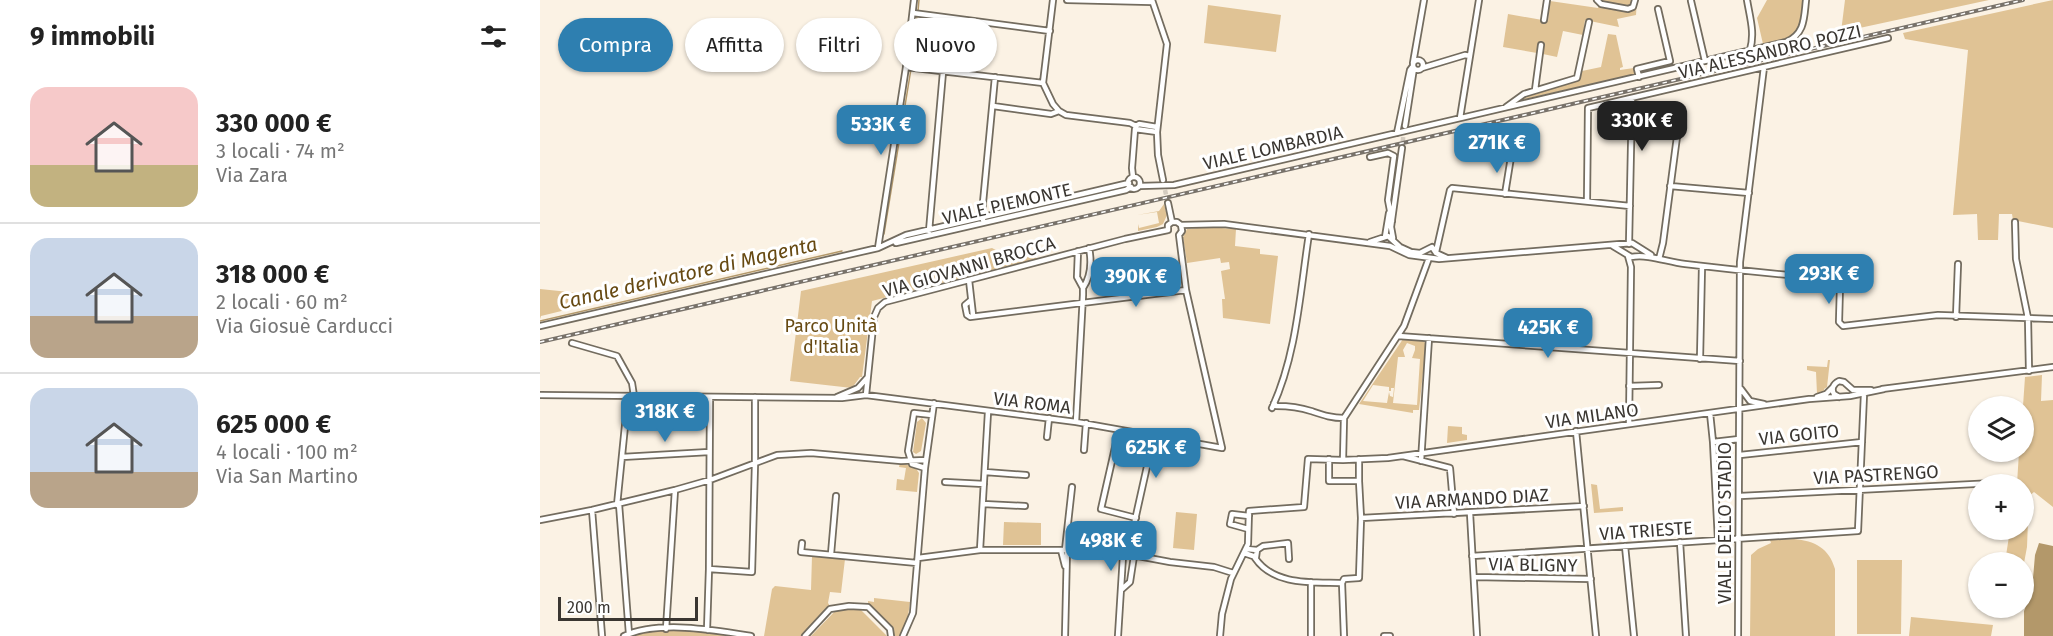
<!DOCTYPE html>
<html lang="it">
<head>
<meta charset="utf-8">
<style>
	:root { --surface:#fff; --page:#f2f2f2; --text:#222; --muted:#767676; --line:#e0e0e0; --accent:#2e7fb0 }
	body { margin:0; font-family:"Fira Sans",sans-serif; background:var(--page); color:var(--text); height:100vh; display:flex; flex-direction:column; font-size:22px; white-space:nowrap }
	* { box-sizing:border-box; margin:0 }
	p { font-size:20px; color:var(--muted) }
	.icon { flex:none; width:33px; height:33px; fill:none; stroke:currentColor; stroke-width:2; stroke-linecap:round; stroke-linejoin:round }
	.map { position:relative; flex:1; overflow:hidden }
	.details { display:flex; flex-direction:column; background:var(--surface); width:540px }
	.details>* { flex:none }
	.banner { position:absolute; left:18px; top:18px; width:570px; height:54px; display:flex; gap:12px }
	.fabs { position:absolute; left:1428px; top:396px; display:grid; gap:12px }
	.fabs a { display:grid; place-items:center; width:66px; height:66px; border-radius:50%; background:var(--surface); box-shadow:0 2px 4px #0004; font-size:30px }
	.scale { position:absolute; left:18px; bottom:15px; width:140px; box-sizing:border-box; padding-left:6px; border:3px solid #3a3631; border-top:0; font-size:16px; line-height:21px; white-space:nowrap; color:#3a3631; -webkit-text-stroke:4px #fff; paint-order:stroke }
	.price { position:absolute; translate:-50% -51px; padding:0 14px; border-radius:12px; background:var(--accent); color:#fff; font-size:20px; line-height:39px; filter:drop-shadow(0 2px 3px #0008) }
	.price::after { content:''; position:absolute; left:50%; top:36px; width:18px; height:14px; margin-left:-9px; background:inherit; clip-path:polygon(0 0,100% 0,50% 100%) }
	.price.on { background:#222; color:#fff }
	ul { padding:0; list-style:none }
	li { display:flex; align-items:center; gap:18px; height:150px; padding:0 30px }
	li+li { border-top:2px solid var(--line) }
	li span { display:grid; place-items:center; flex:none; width:168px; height:120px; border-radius:18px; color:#555 }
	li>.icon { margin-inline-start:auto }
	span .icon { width:72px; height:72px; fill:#fffc; stroke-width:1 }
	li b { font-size:26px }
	h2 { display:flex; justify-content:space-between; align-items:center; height:72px; padding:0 30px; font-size:26px }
	.chip { padding:0 21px; border-radius:27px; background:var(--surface); box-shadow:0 2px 4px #0004; font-size:21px; line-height:54px }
	.chip.on { background:var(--accent); color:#fff }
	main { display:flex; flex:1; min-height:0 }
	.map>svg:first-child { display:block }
</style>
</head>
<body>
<main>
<section class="details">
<h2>9 immobili<svg class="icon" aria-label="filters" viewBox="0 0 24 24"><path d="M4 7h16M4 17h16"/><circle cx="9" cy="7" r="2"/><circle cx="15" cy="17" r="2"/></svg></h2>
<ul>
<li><span style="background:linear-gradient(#f6c9c9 65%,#c2b280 0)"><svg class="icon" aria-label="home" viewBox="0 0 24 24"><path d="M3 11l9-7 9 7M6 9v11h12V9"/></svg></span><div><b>330 000 €</b><p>3 locali · 74 m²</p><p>Via Zara</p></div></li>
<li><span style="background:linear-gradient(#c9d6e8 65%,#b9a48a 0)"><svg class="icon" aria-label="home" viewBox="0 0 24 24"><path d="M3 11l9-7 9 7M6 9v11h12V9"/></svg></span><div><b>318 000 €</b><p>2 locali · 60 m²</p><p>Via Giosuè Carducci</p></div></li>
<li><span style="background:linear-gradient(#c9d6e8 70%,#b9a48a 0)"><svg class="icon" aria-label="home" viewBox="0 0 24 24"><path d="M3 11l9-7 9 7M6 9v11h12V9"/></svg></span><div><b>625 000 €</b><p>4 locali · 100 m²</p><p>Via San Martino</p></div></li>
</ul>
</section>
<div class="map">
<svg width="1513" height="636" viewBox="0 0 1513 636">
	<rect width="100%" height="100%" fill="#fbf2e4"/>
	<path fill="#e0c395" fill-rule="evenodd" d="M 1060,0 L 1097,0 L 1096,15 L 1077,19 L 1079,27 L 1045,20 L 1043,35 L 1023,31 L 1017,57 L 1003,54 L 1004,46 L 998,45 L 997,53 L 963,47 L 968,14 L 1008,21 L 1010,1 L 1058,8 Z
		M 1227,0 L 1263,0 L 1261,24 L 1252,37 L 1223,44 L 1217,18 Z
		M 1305,0 L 1449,0 L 1301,32 Z
		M 1513,0 L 1513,228 L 1473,220 L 1472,214 L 1459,214 L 1458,240 L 1438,240 L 1437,214 L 1413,215 L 1428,50 L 1365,39 L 1363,33 Z
		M 668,5 L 741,15 L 736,52 L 664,43 Z
		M 1068,34 L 1076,35 L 1083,67 L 1080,68 L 1080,70 L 1094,68 L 1095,74 L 981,100 L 993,93 L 1040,79 L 1042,71 L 1061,67 Z
		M 624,204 L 627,215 L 623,224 L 617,227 L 598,231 L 598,224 L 599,228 L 619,223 L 617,212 L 597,215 L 619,211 Z
		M 667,227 L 696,229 L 695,246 L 720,249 L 720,254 L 738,256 L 730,324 L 683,318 L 682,299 L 685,299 L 681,271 L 690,269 L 689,262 L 681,263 L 680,258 L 647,263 L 643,237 L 647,229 Z
		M 452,248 L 469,257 L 494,253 L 496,259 L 332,301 L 322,377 L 320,377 L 312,388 L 250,381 L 261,291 Z
		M 0,289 L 77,297 L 77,298 L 48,304 L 47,301 L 42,302 L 42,306 L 1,316 L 0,319 Z
		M 863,339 L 882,339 L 886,344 L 879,410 L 873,410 L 873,413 L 819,404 ZM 867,343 L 875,346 L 875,350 L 872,358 L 880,359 L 877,405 L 853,403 L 858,357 L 865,357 L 863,350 ZM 833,385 L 849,387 L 849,391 L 851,391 L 851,388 L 854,388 L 853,397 L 850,396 L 849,392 L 847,403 L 823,401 Z
		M 1288,360 L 1290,360 L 1287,387 L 1284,389 L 1284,393 L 1277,394 L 1276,372 L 1267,370 L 1267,366 L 1287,367 Z
		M 1502,375 L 1501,401 L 1513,400 L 1513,507 L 1494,492 L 1489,496 L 1487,547 L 1484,563 L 1465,562 L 1470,530 L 1484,530 L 1484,484 L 1477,484 L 1479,452 L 1484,452 L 1483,406 L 1485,377 Z
		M 382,418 L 386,423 L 381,451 L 376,454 L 373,452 L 377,422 Z
		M 908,426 L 922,427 L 922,434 L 927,435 L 927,440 L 907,443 Z
		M 360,463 L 375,467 L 379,473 L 377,492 L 356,490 L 357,479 L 364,480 L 366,468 L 359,467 Z
		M 1051,484 L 1057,485 L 1060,509 L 1083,507 L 1083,511 L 1054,513 Z
		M 636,512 L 657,514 L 654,550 L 633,548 Z
		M 464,522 L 501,523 L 501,545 L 463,545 Z
		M 1254,539 C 1275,541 1289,548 1295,569 L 1295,636 L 1210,636 L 1211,555 L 1218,549 L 1231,543 L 1230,540 Z
		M 272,556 L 305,559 L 301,593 L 290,592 L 288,603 L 290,606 L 262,636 L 224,636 L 232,589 L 235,586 L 271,590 Z
		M 1317,560 L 1362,560 L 1361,634 L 1317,634 Z
		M 334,598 L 370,602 L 368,616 L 360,636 L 353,636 L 354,628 L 328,603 L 328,601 L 334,602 Z
		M 319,608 L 347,636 L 271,636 L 297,609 Z
		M 1371,617 L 1453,625 L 1451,636 L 1369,636 Z
		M 110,631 L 164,631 L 198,636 L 88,636 Z"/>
	<path fill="#b3986a" d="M 1499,543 L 1513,546 L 1513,636 L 1484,636 L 1484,611 L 1492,590 L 1495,555 Z"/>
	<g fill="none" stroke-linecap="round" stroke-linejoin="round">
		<path stroke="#b3986a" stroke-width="1.5" d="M 378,11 L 379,0
			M 371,65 L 377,16
			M 344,234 L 371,69
			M 0,321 L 302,251"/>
		<path stroke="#d4ccc0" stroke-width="4.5" stroke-dasharray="4.5 2" stroke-linecap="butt" d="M 862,148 L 864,130
			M 625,190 L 628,203"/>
		<defs>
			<path id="minor" d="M 513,0 L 503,83 L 513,104 L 519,111
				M 527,0 L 612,2
				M 612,0 L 627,44 L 617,132 L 618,155 L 623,180
				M 1057,0 L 1061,4 L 1088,9 L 1093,7 L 1095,0
				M 1207,0 C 1210,18 1215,33 1210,50
				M 1151,1 L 1165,61
				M 373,13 L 510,31
				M 1004,20 L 1007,0
				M873 65a5 5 0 1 1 10 0a5 5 0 1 1-10 0Z
				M 873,63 L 884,0
				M 366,67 L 503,83
				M 882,68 L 925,55 L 930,56
				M 1099,77 L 1097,69 L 1130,61 L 1118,9
				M 995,90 L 1001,45
				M 453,106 L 511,114 L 519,111 L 526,115 L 590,123 L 596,126
				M 966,107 L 984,94 L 1037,78 L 1049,22
				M 920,118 L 939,0
				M 596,126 L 599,124 L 617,127
				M 865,126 L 874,68
				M 595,129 L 617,132
				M 1091,129 L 1136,128 L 1138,129 L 1123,243 L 1119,259
				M 857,133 L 870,70 L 873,66
				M 830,157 L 848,153 L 854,156 L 848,200 L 852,221
				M 593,177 L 592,168 L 595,129
				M588 183a6 6 0 1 1 12 0a6 6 0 1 1-12 0Z
				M 600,186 L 634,185 L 1246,42 C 1265,34 1264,18 1266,0
				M 1130,186 L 1209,193
				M 965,194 L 971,157
				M 1047,201 L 1048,108 L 1348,38
				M 628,203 L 632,222
				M 443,220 L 442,213 L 455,77
				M 1475,222 L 1476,259 L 1488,318 L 1489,371
				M 641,225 L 684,224 L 850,246
				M 628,230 L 628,225 L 632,222 L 637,222 L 641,225
				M 389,231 L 403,72
				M 845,237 L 849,213
				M 853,238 L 851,227 L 862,148
				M 830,242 L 848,236 L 860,247 L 871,252 L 880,253 L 892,247 L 896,253 L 907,258
				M 356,243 L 586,190 L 591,187
				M 1089,244 L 1092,98
				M 850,246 L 869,255 L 899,259 L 1092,243 L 1111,255
				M 1073,246 L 1091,257 C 1109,254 1127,262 1145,264 C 1195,270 1244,275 1294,279 L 1300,286 L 1299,322 L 1303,326 L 1398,315 L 1513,319
				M 338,248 L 366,67 L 374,0
				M 896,252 L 910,190 L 912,188 L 1090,206
				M 1088,256 L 1091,267 L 1089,424
				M 429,280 L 433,315
				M 543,288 C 551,276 552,263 549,248
				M 431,300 L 425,305 L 427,315 L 430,317 L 646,290
				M 1416,317 L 1418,264
				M 0,326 L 338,248 L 366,235 L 589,183
				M 858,336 L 1200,361
				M 32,343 L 77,356 L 92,383 L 94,396
				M 1160,359 L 1162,266
				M 1089,386 L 1119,385
				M 1201,389 L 1210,401 L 1224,404
				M 1342,389 L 1513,367
				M 0,395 L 302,398 L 326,395 L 536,422 L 682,448 L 646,290 L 639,235 L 642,231 L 641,225
				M 326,395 L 334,317 L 338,308 L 345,302 L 585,239 L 628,230
				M 297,397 L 318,388 L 327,378
				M 1277,397 L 1286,394 L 1292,388
				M 1299,397 L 1294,394 C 1291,389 1293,384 1299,381 L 1304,382 L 1313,390 L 1331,390
				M 734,403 L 736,406 C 748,406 759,407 771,411 C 783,415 791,418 804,418
				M 732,408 C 757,354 760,292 769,234
				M 1170,413 L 1173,442 L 1199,439
				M 536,422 L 543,295 L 543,288 L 537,277 L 538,251
				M 579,430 L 561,509 L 596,518
				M 1036,431 L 1056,636
				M 507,437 L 509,418
				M 1173,442 L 1178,540
				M 544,450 L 546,423
				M 1200,455 L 1322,442
				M 863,456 L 910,468 L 914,514
				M 82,457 L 169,452
				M 789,459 L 789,481 L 819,481 L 819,459
				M 803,460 L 804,418 L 864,326 L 889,258
				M 881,461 L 889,338
				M 385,468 L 372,464 L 368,451 L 374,413 L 392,415
				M 445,472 L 486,475
				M 405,482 L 444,484
				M 1200,496 L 1474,482
				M 79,504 L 89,634
				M 443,504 L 485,506
				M 77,505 L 88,396
				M 52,510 L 62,636
				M 930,513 L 937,636
				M 821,518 L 1044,506
				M 0,520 L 52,510 L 135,490 L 170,480 L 237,455 L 271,453 L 361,461 L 386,460
				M 708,529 L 690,524 L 692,514 L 709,516
				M 1140,542 L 1146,636
				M 262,543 L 261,552 L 377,563
				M 1085,546 L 1094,636
				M 440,550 L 448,412
				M 521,550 L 525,566
				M 525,550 L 532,487
				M 717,550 L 723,546 L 748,543 L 749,559
				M 704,553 L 716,557 L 717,550 L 707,549
				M 291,554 L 296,496
				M 587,556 L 614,435
				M 932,556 L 1318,531 L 1324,394
				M 378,558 L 440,550 L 525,550 L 598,556 L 630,562 L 674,567 L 693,573
				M 715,558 C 734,586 773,582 802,583
				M 169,569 L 212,572 L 215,464 L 215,397
				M 934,577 L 1051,579
				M 802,583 L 804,579 L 819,578 L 821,518 L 819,481
				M 802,583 L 804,636
				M 581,590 L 590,582 L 594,556
				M 126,629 L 135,490
				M 167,630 L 169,569 L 170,397
				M 84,636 C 119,620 175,630 211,636
				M 265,636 L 290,609 L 309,606 L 328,607 L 350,629 L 351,636
				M 363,636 L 373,613 L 385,468 L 394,403
				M 525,636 L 527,550
				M 578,636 L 583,556
				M 680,636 L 682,614 L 691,579 L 708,544 L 709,511 L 764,507 L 768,459 L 803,460 L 848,458 L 1269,399 L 1310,396 L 1344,389
				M 771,636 L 771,582
				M 844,636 L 850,636
				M 1198,636 L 1200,262 L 1224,67"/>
		</defs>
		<use href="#minor" stroke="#736c5f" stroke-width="8"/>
		<use href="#minor" stroke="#fff" stroke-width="4.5"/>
		<defs>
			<path id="rail" d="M 0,342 L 1483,0"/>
		</defs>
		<use href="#rail" stroke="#78726a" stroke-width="4"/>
		<use href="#rail" stroke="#fff" stroke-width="1.5" stroke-dasharray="4.5" stroke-linecap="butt"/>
	</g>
	<g text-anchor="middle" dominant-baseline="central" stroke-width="6" stroke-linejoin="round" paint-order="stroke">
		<g font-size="18" fill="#3a3631" stroke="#fff">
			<text transform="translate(1230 52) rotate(-13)">VIA ALESSANDRO POZZI</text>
			<text transform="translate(733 148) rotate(-13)">VIALE LOMBARDIA</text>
			<text transform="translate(467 204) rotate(-13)">VIALE PIEMONTE</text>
			<text transform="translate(429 267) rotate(-16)">VIA GIOVANNI BROCCA</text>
			<text transform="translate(492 403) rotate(7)">VIA ROMA</text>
			<text transform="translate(1052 416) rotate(-8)">VIA MILANO</text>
			<text transform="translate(1259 435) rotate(-6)">VIA GOITO</text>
			<text transform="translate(1336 475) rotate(-3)">VIA PASTRENGO</text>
			<text transform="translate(932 499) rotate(-3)">VIA ARMANDO DIAZ</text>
			<text transform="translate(1185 523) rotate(-90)">VIALE DELLO STADIO</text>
			<text transform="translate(1106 531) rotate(-4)">VIA TRIESTE</text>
			<text transform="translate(993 565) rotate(1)">VIA BLIGNY</text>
		</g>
		<g font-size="18" fill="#674a13" stroke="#fff">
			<text x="291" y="326">Parco Unità<tspan x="291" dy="21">d'Italia</tspan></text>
		</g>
		<g font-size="20" font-style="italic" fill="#674a13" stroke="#fff">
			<text transform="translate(148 273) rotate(-13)">Canale derivatore di Magenta</text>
		</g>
	</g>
</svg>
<div class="fabs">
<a><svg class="icon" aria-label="layers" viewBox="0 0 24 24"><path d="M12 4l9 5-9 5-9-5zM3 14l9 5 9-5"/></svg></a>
<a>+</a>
<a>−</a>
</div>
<div class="scale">200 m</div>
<b class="price on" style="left:1102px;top:152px">330K €</b>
<b class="price" style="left:341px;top:156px">533K €</b>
<b class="price" style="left:957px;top:174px">271K €</b>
<b class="price" style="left:1289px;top:305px">293K €</b>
<b class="price" style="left:596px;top:308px">390K €</b>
<b class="price" style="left:1008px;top:359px">425K €</b>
<b class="price" style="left:125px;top:443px">318K €</b>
<b class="price" style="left:616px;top:479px">625K €</b>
<b class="price" style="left:571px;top:572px">498K €</b>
<div class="banner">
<a class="chip on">Compra</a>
<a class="chip">Affitta</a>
<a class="chip">Filtri</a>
<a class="chip">Nuovo</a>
</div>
</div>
</main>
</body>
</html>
